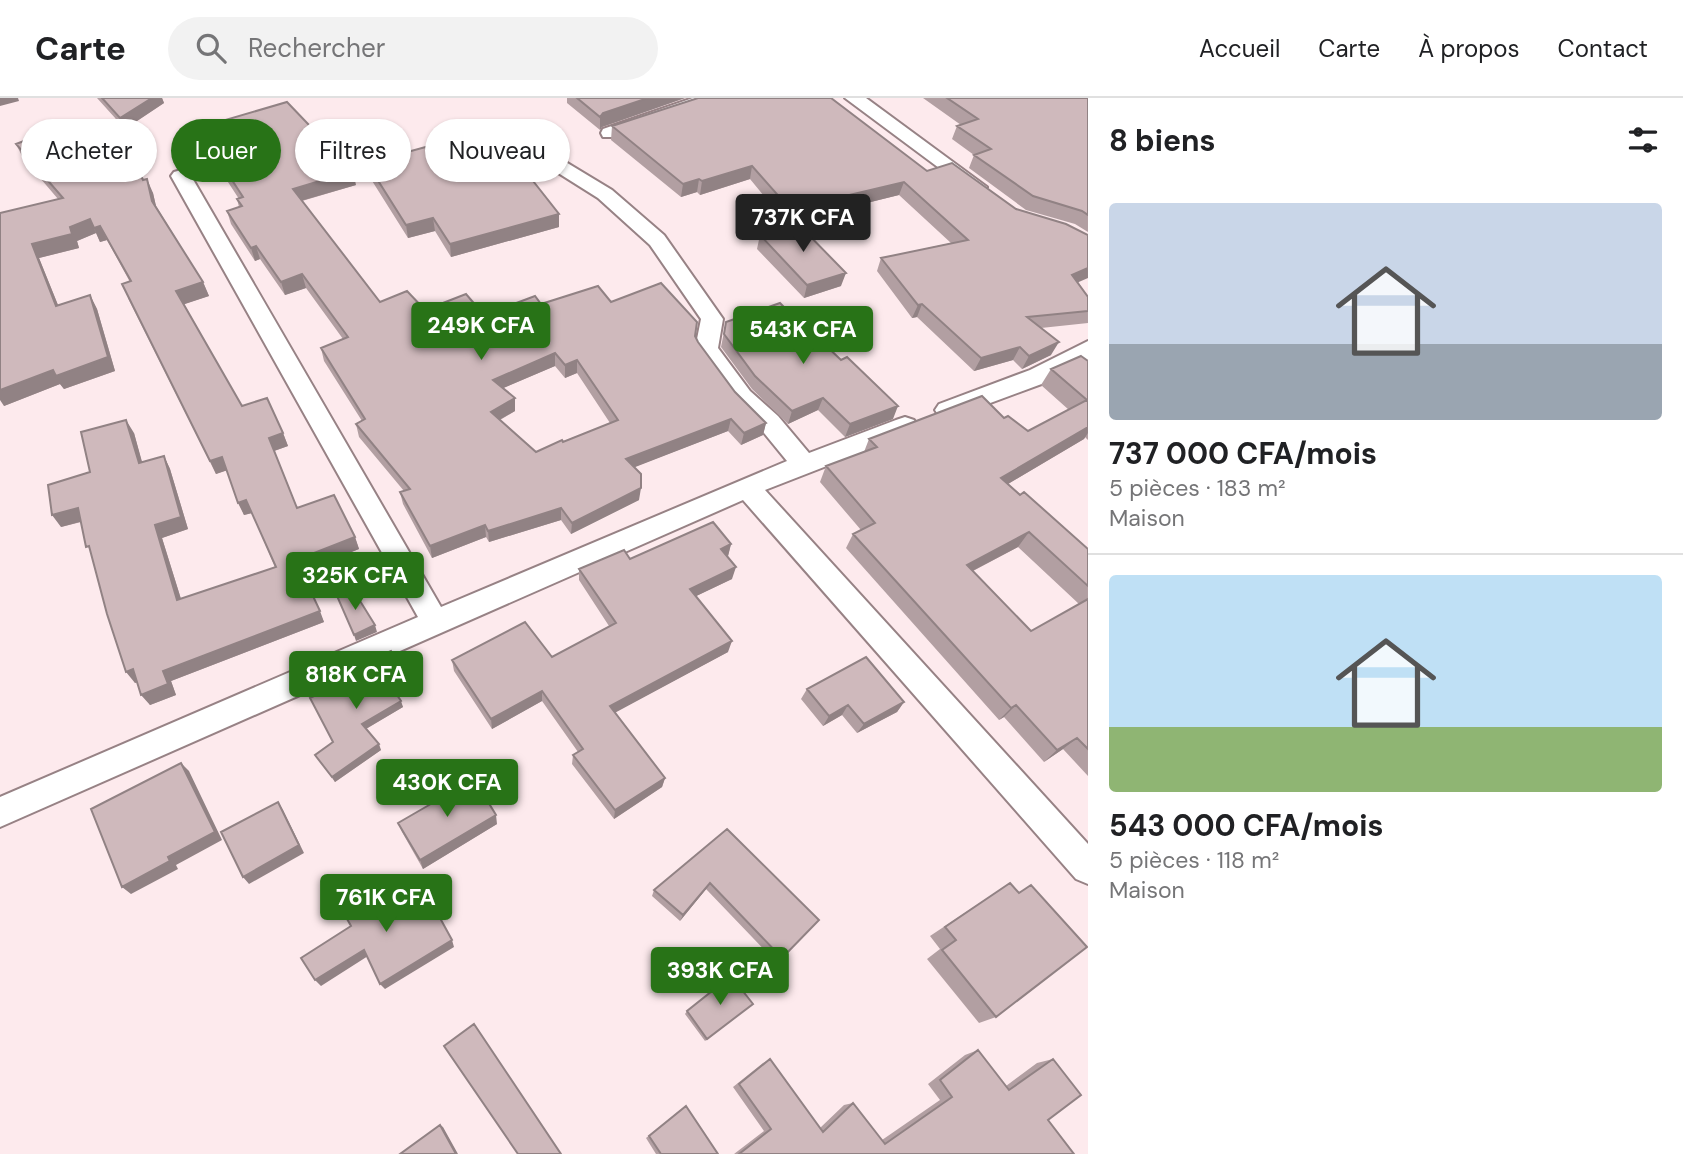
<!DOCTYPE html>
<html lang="fr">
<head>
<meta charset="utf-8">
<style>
	:root { --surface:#fff; --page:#f2f2f2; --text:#202124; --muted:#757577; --line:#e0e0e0; --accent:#287317 }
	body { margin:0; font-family:"DM Sans",sans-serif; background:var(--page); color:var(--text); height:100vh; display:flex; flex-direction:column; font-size:26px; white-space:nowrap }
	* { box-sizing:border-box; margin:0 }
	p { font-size:23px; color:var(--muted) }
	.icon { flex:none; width:38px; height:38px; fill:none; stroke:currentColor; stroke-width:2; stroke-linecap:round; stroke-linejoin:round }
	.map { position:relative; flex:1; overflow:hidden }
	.panel { display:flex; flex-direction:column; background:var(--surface); width:595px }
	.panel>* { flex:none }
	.top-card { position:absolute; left:21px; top:21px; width:665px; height:63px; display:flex; gap:14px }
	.price { position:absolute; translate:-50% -60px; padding:0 16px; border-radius:7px; background:var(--accent); color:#fff; font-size:23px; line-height:46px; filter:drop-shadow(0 2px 4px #0008) }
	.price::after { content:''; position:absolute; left:50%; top:42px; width:21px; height:16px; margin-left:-10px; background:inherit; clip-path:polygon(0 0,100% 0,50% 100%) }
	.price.selected { background:#222; color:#fff }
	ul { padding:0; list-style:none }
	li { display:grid; align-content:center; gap:14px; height:371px; padding:0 21px }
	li+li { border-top:2px solid var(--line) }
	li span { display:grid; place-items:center; height:217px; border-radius:7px; color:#555 }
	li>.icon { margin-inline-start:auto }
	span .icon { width:126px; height:126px; fill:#fffc; stroke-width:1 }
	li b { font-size:30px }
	h2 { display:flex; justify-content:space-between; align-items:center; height:84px; padding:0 21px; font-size:30px }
	.pill { padding:0 24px; border-radius:32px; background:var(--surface); box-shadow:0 2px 5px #0004; font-size:24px; line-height:63px }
	.pill.selected { background:var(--accent); color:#fff }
	header { display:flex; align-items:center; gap:42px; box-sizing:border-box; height:98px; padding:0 35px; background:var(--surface); border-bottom:2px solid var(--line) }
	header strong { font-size:33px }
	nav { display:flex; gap:38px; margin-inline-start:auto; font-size:24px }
	.search { width:490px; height:63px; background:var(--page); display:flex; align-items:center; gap:18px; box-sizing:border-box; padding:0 24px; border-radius:38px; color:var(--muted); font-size:26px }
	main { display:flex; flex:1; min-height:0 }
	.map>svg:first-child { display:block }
</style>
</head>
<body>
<header>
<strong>Carte</strong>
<div class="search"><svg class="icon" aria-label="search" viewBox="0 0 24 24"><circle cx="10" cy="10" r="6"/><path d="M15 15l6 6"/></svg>Rechercher</div>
<nav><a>Accueil</a><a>Carte</a><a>À propos</a><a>Contact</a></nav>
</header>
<main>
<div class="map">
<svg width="1088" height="1056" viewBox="0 0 1088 1056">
	<rect width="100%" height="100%" fill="#fdeaed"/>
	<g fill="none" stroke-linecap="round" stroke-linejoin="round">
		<defs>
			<path id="street" d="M 693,0 L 719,0 L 716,4 L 617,39 L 603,39 L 601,35 L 603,31 Z
				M 845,0 L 866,0 L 987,89 L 977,95 L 970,93 Z
				M 516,34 L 612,92 L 664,137 L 723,221 L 718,250 L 750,293 L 778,318 L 809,355 L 896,322 L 905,319 L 914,322 L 917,328 L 914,334 L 765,392 L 1088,746 L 1088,786 L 1076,781 L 743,402 L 0,729 L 0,699 L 418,519 L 171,78 L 174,74 L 181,72 L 191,78 L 441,509 L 787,363 L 760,330 L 734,305 L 698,256 L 695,251 L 701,221 L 650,147 L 598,100 L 509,44 L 507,40 L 509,36 Z
				M 1088,243 L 1088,262 L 1047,284 L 947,321 L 939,318 L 935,312 L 939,306 L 1030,272 Z"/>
		</defs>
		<use href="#street" stroke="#978285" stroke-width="4"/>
		<use href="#street" fill="#fff" fill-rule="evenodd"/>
	</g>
	<path fill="#b29fa2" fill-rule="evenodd" d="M 97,0 L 162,0 L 164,5 L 125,31 Z
		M 567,0 L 685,0 L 602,29 L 600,32 L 567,5 Z
		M 923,0 L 1088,0 L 1088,134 L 1075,126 L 1026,112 L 969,70 L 974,57 L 952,41 L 957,28 L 961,27 Z
		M 612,28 L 927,73 L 1078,184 L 1088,199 L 1088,225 L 1041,230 L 1051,257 L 1022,271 L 1013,262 L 974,273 L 917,219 L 912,220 L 877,173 L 881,160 L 951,145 L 899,97 L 786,125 L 750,81 L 700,97 L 697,94 L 681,99 L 611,42 Z
		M 198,30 L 356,87 L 302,103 L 380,204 L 425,212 L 484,217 L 541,206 L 611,204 L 695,238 L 698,244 L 735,294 L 766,325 L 763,337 L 741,347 L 728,333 L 634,369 L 639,402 L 571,436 L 561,422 L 489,444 L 486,439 L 432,460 L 403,406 L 400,394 L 404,393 L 359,339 L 356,326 L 362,323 L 324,263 L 321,250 L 343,241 L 306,190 L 285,197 L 260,161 L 255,163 L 231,126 L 227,113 L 239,109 L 237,101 L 239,101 L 202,44 ZM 555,268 L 565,280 L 577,275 L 610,325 L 536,354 L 500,322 L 515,313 L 515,300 L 503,290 Z
		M 61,37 L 143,82 L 153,95 L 156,108 L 203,184 L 209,198 L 184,206 L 242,308 L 283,335 L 288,348 L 274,353 L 297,410 L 355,439 L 359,451 L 301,474 L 324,524 L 171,583 L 176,597 L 150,607 L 137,584 L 135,585 L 81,424 L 61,429 L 90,374 L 134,335 L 142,365 L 164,358 L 170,371 L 188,431 L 162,440 L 181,501 L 275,469 L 252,415 L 244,417 L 227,372 L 216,376 L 128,200 L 130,184 L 107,142 L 100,144 L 96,135 L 77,143 L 79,150 L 39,160 L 58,207 L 90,197 L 97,211 L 115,273 L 64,291 L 60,286 L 4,308 L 0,115 L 58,101 L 23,60 L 16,46 Z
		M 367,65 L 459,67 L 559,116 L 559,129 L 451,159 L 435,133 L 408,140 L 369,78 Z
		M 760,137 L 841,188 L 804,200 L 757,151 Z
		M 726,224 L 893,321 L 845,339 L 818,312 L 788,326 L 752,291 L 721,249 Z
		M 1088,263 L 1088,342 L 1085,339 L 1084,341 L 1008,386 L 1088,451 L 1088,678 L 1063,651 L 1044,664 L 1004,619 L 999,622 L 846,450 L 853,436 L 861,432 L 820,384 L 826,368 L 864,354 L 869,341 L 1004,320 L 1028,333 L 1069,312 L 1041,287 L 1051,271 ZM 1018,449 L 1079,506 L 1031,533 L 973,473 Z
		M 731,446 L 728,458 L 732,481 L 696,498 L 728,554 L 615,614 L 665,680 L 662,689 L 614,721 L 572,666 L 573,657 L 578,654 L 542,603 L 492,631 L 454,573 L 452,562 L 552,559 L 609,528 L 579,482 L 579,471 L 630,461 Z
		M 407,584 L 393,591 L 403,609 L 366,631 L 381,652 L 335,684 L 315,657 L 333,644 L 310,600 Z
		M 807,591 L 904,604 L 897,614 L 857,635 L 842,617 L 823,628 L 801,601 Z
		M 398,725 L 497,726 L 423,771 L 402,734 Z
		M 727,731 L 819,822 L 777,865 L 706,791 L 680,823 L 652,798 L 654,792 Z
		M 1010,785 L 1019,795 L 1031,787 L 996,919 L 979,925 L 927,861 L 940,851 L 930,838 Z
		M 753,906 L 705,943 L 685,916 L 687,913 Z
		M 978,952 L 1006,988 L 1037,965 L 1053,961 L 1048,1022 L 1074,1056 L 734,1056 L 764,1033 L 733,989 L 763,965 L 770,961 L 820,1030 L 844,1007 L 853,1005 L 882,1042 L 940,1002 L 928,986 L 965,957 Z
		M 686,1008 L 718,1056 L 656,1056 L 646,1040 Z"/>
	<path fill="#918284" d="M 0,0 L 18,0 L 19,3 L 0,8 Z
		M 152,0 L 162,0 L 164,5 L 125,31 L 120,20 Z
		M 648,0 L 685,0 L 602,29 L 600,32 L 600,19 L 603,15 Z
		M 752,68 L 750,81 L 700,97 L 702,83 Z
		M 353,73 L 356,87 L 297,104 L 293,91 Z
		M 147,81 L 153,95 L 158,117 L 152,103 Z
		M 699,81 L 697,94 L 681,99 L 683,86 Z
		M 904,84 L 899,97 L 786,125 L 790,111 Z
		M 559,116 L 559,129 L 451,159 L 450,146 Z
		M 433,120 L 435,133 L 408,140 L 406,127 Z
		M 90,121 L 96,135 L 77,143 L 79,150 L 39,160 L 64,222 L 56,208 L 32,146 Z
		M 100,128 L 107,142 L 100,144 L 94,130 Z
		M 256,148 L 260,161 L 255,163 L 251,150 Z
		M 1088,170 L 1088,180 L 1065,190 L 1072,177 Z
		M 846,175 L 841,188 L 804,200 L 807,187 Z
		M 302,176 L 306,190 L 285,197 L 281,184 Z
		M 203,184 L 209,198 L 182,207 L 176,193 Z
		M 90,197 L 97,211 L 115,273 L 64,291 L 60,286 L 4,308 L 0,302 L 0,292 Z
		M 922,206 L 917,219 L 912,220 L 918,207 Z
		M 1059,244 L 1051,257 L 1022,271 L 1029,258 Z
		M 1020,249 L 1013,262 L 974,273 L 981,260 Z
		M 555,255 L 555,268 L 494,294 L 493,282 Z
		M 577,262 L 577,275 L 565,280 L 565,267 Z
		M 515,300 L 515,313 L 492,326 L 491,314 Z
		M 823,300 L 818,312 L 788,326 L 792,313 Z
		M 898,308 L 893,321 L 845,339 L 850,326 Z
		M 731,321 L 728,333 L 625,373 L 626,361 Z
		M 126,322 L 134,335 L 146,378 L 139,365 Z
		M 766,325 L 763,337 L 741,347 L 744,335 Z
		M 1088,329 L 1088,335 L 1084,341 L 991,396 L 1001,380 Z
		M 283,335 L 288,348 L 274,353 L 269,340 Z
		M 164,358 L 170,371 L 188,431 L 162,440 L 185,514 L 177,502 L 155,427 Z
		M 222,359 L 228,372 L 216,376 L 210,363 Z
		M 641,390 L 639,402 L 571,436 L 572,425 Z
		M 246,402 L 252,415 L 244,417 L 238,405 Z
		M 78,410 L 87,422 L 61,429 L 52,417 Z
		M 561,410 L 561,422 L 489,444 L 488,433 Z
		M 485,427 L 486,439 L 432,460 L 430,448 Z
		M 1029,434 L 1018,449 L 957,481 L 967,467 Z
		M 355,439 L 359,451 L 301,474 L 296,462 Z
		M 731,446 L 728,458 L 721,451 Z
		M 736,469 L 732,481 L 688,502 L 690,491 Z
		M 320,513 L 324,524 L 171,583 L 176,597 L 150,607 L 141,597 L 163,573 Z
		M 375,527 L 377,534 L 356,543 L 354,537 Z
		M 732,543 L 728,554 L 609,618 L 610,608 Z
		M 133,571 L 142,582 L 135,585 L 126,574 Z
		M 406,577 L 407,584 L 391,592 L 389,585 Z
		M 542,593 L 542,603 L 492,631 L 491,621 Z
		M 401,603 L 403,609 L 364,632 L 362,626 Z
		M 904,604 L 897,614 L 857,635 L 864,626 Z
		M 848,607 L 842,617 L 823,628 L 829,618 Z
		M 1016,607 L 1004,619 L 999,622 L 1011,610 Z
		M 1077,640 L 1063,651 L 1044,664 L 1057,652 Z
		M 379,646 L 381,652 L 335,684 L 332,679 Z
		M 181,665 L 189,673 L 222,742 L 176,767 L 178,771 L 131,796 L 122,789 L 168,759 Z
		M 665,680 L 662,689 L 614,721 L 615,712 Z
		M 278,704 L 283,712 L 304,755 L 249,786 L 243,779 Z
		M 496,717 L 497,726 L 423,771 L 420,762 Z
		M 710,785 L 706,791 L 680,823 L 683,817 Z
		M 452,842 L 454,849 L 385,891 L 380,886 Z
		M 364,852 L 368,858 L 321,888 L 315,882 Z
		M 440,1027 L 443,1029 L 458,1056 L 456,1056 Z"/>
	<path fill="#cfb9bc" stroke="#918284" stroke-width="2" fill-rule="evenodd" d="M 102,0 L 152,0 L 120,20 Z
		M 577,0 L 648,0 L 603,15 L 600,19 Z
		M 698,0 L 831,0 L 927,73 L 952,65 L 1016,111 L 1066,126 L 1088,137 L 1088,170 L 1072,177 L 1088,199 L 1088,213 L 1027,219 L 1059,244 L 1029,258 L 1020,249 L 981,260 L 922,206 L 918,207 L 881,160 L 968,142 L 904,84 L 790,111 L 752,68 L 702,83 L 699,81 L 683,86 L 612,28 Z
		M 947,0 L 1088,0 L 1088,117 L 1082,113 L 1033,98 L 974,57 L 991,51 L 957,28 L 978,21 Z
		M 287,4 L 353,73 L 293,91 L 380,204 L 407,193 L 425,212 L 466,196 L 484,217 L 535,198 L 541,206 L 598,188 L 611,204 L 661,185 L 697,224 L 695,238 L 698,244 L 735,294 L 766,325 L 744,335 L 731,321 L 626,361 L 641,376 L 641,390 L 572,425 L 561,410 L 488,433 L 485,427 L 430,448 L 400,394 L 410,391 L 356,326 L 365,321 L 321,250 L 348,239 L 302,176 L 281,184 L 256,148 L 251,150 L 227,113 L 242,108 L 237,101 L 243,99 L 198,30 ZM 555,255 L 565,267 L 577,262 L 618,322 L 563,344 L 562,342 L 536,354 L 491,314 L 515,300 L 493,282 Z
		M 115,22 L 143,82 L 147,81 L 152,103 L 203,184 L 176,193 L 242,308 L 267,300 L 283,335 L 269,340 L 297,410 L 334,397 L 355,439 L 296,462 L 320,513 L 163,573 L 168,586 L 141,597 L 133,571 L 126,574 L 107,516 L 89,448 L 86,449 L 78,410 L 52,417 L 48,387 L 90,374 L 81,334 L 126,322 L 139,365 L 164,358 L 181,419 L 155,427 L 177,502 L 276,469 L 246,402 L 238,405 L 222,359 L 210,363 L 122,186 L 131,183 L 100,128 L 94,130 L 90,121 L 70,129 L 72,136 L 32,146 L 56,208 L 90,197 L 108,259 L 56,278 L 53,272 L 0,292 L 0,115 L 63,100 L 16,46 L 56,31 L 61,37 Z
		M 444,44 L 459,67 L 511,55 L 559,116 L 450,146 L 433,120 L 406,127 L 367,65 Z
		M 798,126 L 846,175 L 807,187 L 760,137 Z
		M 780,205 L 816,242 L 819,241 L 841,262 L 847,259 L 898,308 L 850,326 L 823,300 L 792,313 L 755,278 L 724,236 L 726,224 Z
		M 1081,258 L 1088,263 L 1088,329 L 1001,380 L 1020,397 L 1024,394 L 1088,451 L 1088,488 L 1029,434 L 967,467 L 1031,533 L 1088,501 L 1088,651 L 1077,640 L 1057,652 L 1016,607 L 1011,610 L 853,436 L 875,425 L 826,368 L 877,349 L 869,341 L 982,298 L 1004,320 L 1008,318 L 1028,333 L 1087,302 L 1051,271 Z
		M 713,424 L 731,446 L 721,451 L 736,469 L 690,491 L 732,543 L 610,608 L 665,680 L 615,712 L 573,657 L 583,651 L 542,593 L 491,621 L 452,562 L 525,524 L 552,559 L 616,525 L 579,471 L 624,452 L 630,461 Z
		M 352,490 L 375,527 L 354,537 L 337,498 Z
		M 391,553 L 406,577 L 389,585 L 401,603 L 362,626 L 379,646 L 332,679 L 315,657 L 333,644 L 310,600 L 368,571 L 365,564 Z
		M 866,559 L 904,604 L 864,626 L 848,607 L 829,618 L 807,591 Z
		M 181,665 L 215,734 L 168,759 L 170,763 L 122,789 L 91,711 Z
		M 474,681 L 496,717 L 420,762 L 398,725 Z
		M 278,704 L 299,747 L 243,779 L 221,734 Z
		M 727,731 L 819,822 L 782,860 L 710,785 L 683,817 L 654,792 Z
		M 417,778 L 452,842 L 380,886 L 364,852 L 315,882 L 301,860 L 351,828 L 346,819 Z
		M 1010,785 L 1019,795 L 1031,787 L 1087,849 L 996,919 L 942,852 L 956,842 L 945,829 Z
		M 731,878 L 753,906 L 707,941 L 687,913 Z
		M 474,926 L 561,1056 L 518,1056 L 444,948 Z
		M 978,952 L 1009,992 L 1053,961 L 1081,997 L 1048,1022 L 1074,1056 L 739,1056 L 771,1031 L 739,986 L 770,961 L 823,1034 L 853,1005 L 885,1046 L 952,999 L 940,982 Z
		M 686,1008 L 718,1056 L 661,1056 L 649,1038 Z
		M 440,1027 L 456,1056 L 400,1056 Z"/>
</svg>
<b class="price selected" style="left:803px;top:156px">737K CFA</b>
<b class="price" style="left:481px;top:264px">249K CFA</b>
<b class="price" style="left:803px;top:268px">543K CFA</b>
<b class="price" style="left:355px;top:514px">325K CFA</b>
<b class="price" style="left:356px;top:613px">818K CFA</b>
<b class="price" style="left:447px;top:721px">430K CFA</b>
<b class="price" style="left:386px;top:836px">761K CFA</b>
<b class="price" style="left:720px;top:909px">393K CFA</b>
<div class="top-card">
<a class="pill">Acheter</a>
<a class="pill selected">Louer</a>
<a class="pill">Filtres</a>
<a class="pill">Nouveau</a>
</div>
</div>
<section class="panel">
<h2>8 biens<svg class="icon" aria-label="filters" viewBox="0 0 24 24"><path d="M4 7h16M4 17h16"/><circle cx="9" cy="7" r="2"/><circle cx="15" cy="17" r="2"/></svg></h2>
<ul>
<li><span style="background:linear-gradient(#c9d6e8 65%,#9aa5b1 0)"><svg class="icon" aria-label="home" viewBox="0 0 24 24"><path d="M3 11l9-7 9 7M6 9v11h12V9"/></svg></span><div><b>737 000 CFA/mois</b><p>5 pièces · 183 m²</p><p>Maison</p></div></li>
<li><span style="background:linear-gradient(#bfe0f5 70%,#8fb573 0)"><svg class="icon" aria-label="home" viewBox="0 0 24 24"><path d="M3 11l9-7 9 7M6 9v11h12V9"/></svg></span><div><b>543 000 CFA/mois</b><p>5 pièces · 118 m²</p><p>Maison</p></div></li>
</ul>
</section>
</main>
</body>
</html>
